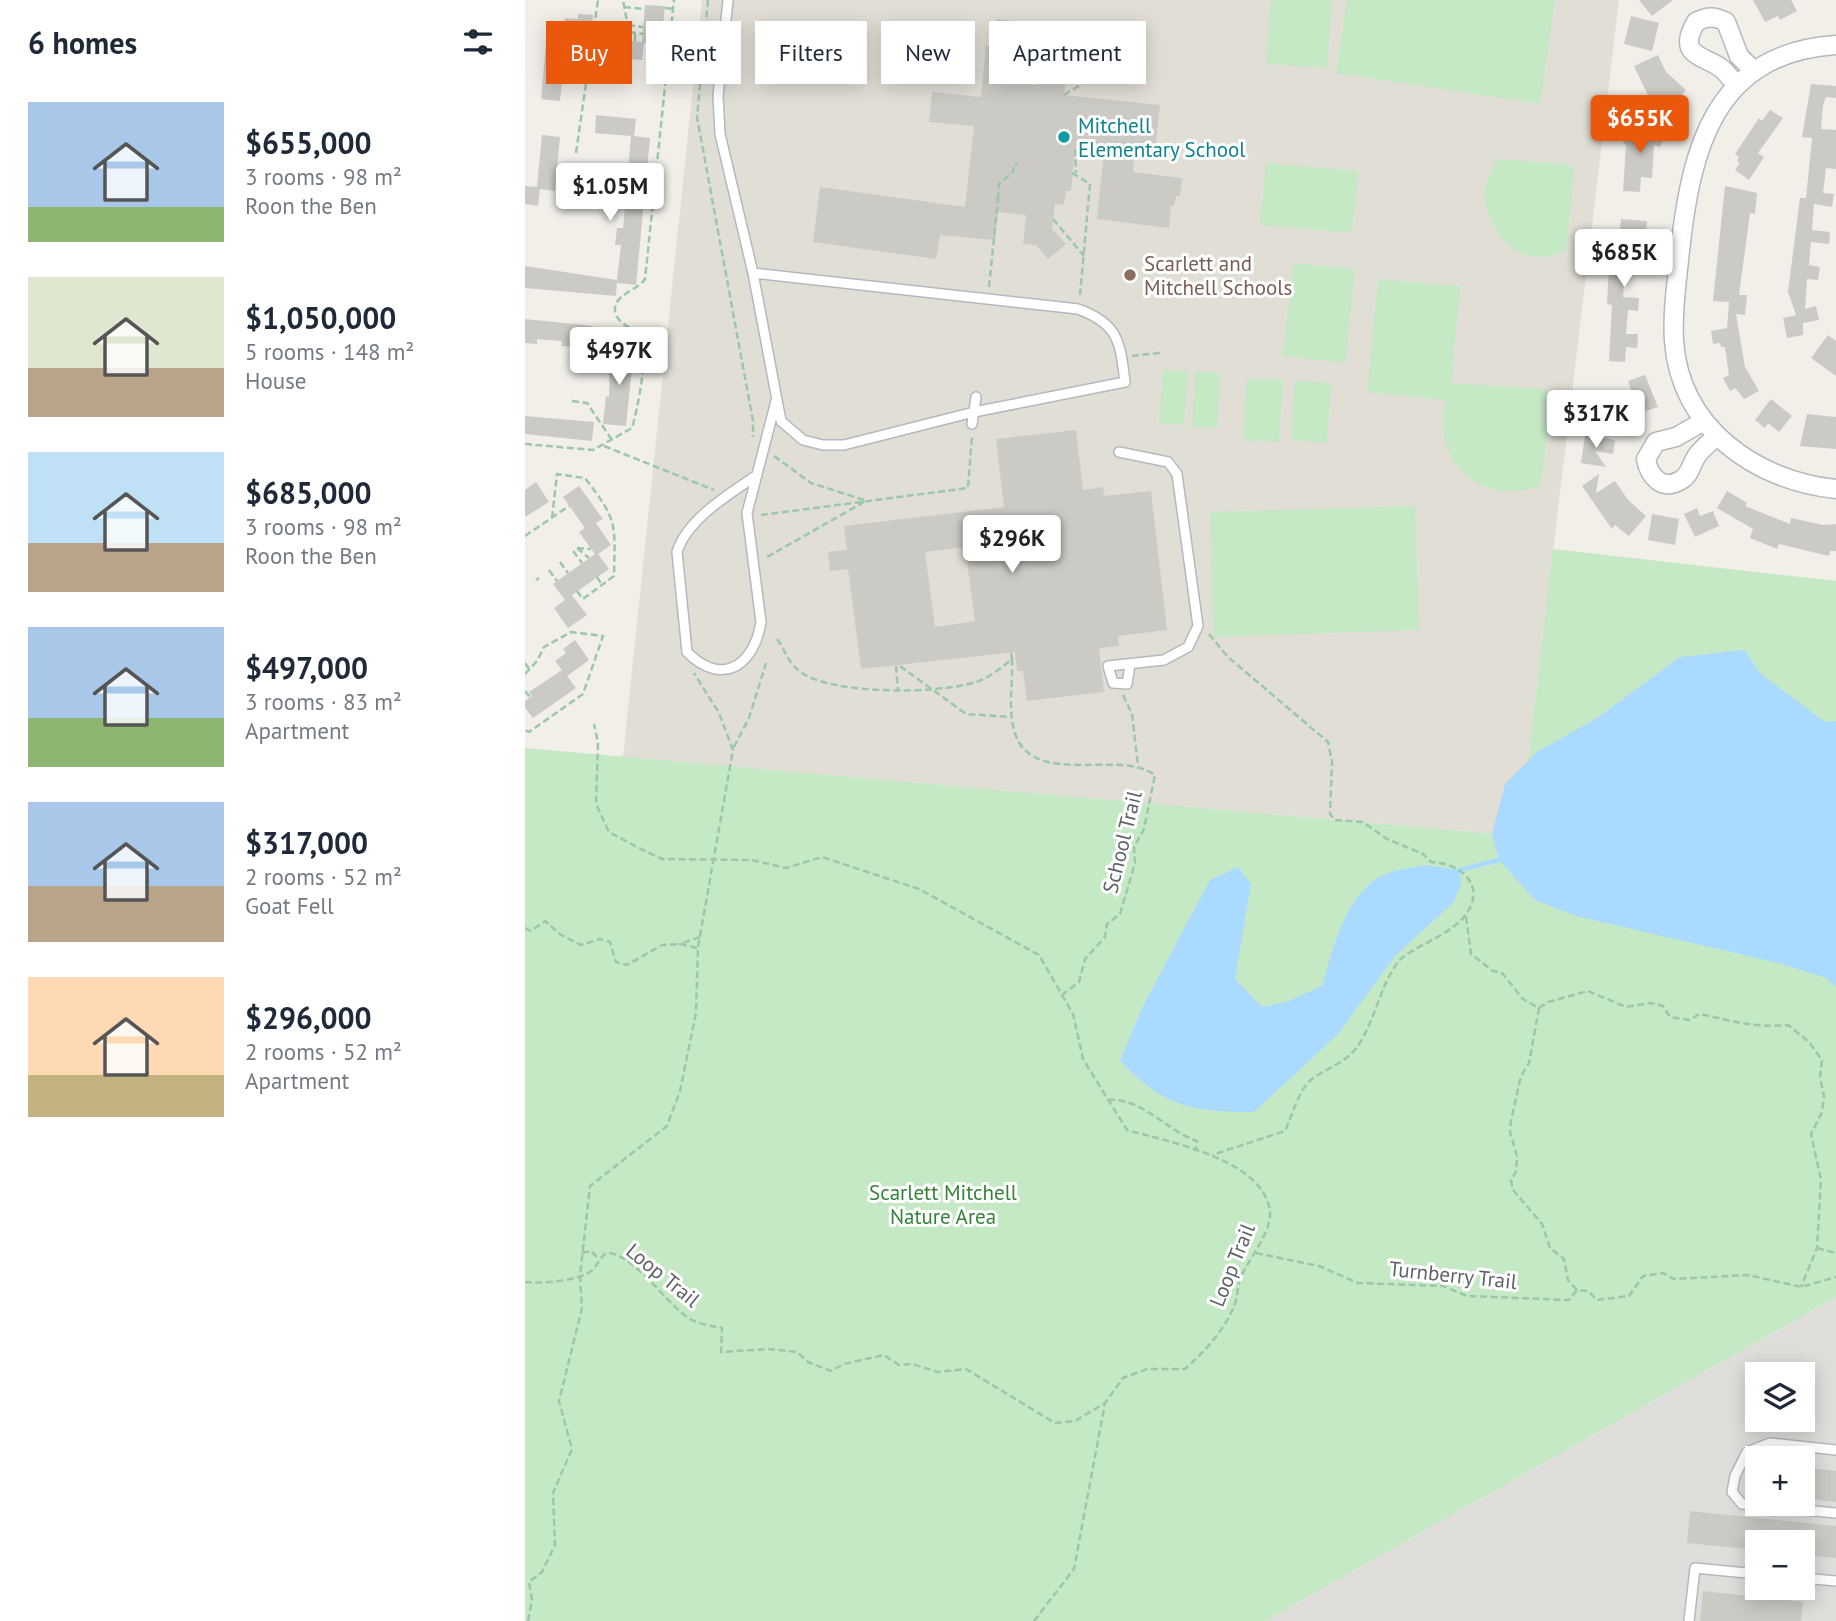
<!DOCTYPE html>
<html lang="en">
<head>
<meta charset="utf-8">
<style>
	:root { --surface:#fff; --page:#f6f6f7; --text:#1f2937; --muted:#747a83; --accent:#ea580c }
	body { margin:0; font-family:"PT Sans",sans-serif; background:var(--page); color:var(--text); height:100vh; display:flex; flex-direction:column; font-size:26px; white-space:nowrap }
	* { box-sizing:border-box; margin:0 }
	p { font-size:23px; color:var(--muted) }
	.icon { flex:none; width:38px; height:38px; fill:none; stroke:currentColor; stroke-width:2; stroke-linecap:round; stroke-linejoin:round }
	.map { position:relative; flex:1; overflow:hidden }
	.sheet { display:flex; flex-direction:column; background:var(--surface); width:525px }
	.sheet>* { flex:none }
	.banner { position:absolute; left:21px; top:21px; width:665px; height:63px; display:flex; gap:14px }
	.fabs { position:absolute; left:1220px; top:1362px; display:grid; gap:14px }
	.fabs a { display:grid; place-items:center; width:70px; height:70px; border-radius:0px; background:var(--surface); box-shadow:0 4px 18px #0003; font-size:35px }
	.price { position:absolute; translate:-50% -60px; padding:0 16px; border-radius:7px; background:#fff; color:#222; font-size:23px; line-height:46px; filter:drop-shadow(0 2px 4px #0008) }
	.price::after { content:''; position:absolute; left:50%; top:42px; width:21px; height:16px; margin-left:-10px; background:inherit; clip-path:polygon(0 0,100% 0,50% 100%) }
	.price.on { background:var(--accent); color:#fff }
	ul { padding:0; list-style:none }
	li { display:flex; align-items:center; gap:21px; height:175px; padding:0 28px }
	li span { display:grid; place-items:center; flex:none; width:196px; height:140px; border-radius:0px; color:#555 }
	li>.icon { margin-inline-start:auto }
	span .icon { width:84px; height:84px; fill:#fffc; stroke-width:1 }
	li b { font-size:30px }
	h2 { display:flex; justify-content:space-between; align-items:center; height:84px; padding:0 28px; font-size:30px }
	.tag { padding:0 24px; border-radius:0px; background:var(--surface); box-shadow:0 4px 18px #0003; font-size:24px; line-height:63px }
	.tag.on { background:var(--accent); color:#fff }
	main { display:flex; flex:1; min-height:0 }
	.map>svg:first-child { display:block }
</style>
</head>
<body>
<main>
<section class="sheet">
<h2>6 homes<svg class="icon" aria-label="filters" viewBox="0 0 24 24"><path d="M4 7h16M4 17h16"/><circle cx="9" cy="7" r="2"/><circle cx="15" cy="17" r="2"/></svg></h2>
<ul>
<li><span style="background:linear-gradient(#a9c7e8 75%,#8fb573 0)"><svg class="icon" aria-label="home" viewBox="0 0 24 24"><path d="M3 11l9-7 9 7M6 9v11h12V9"/></svg></span><div><b>$655,000</b><p>3 rooms · 98 m²</p><p>Roon the Ben</p></div></li>
<li><span style="background:linear-gradient(#dfe7d0 65%,#b9a48a 0)"><svg class="icon" aria-label="home" viewBox="0 0 24 24"><path d="M3 11l9-7 9 7M6 9v11h12V9"/></svg></span><div><b>$1,050,000</b><p>5 rooms · 148 m²</p><p>House</p></div></li>
<li><span style="background:linear-gradient(#bfe0f5 65%,#b9a48a 0)"><svg class="icon" aria-label="home" viewBox="0 0 24 24"><path d="M3 11l9-7 9 7M6 9v11h12V9"/></svg></span><div><b>$685,000</b><p>3 rooms · 98 m²</p><p>Roon the Ben</p></div></li>
<li><span style="background:linear-gradient(#a9c7e8 65%,#8fb573 0)"><svg class="icon" aria-label="home" viewBox="0 0 24 24"><path d="M3 11l9-7 9 7M6 9v11h12V9"/></svg></span><div><b>$497,000</b><p>3 rooms · 83 m²</p><p>Apartment</p></div></li>
<li><span style="background:linear-gradient(#a9c7e8 60%,#b9a48a 0)"><svg class="icon" aria-label="home" viewBox="0 0 24 24"><path d="M3 11l9-7 9 7M6 9v11h12V9"/></svg></span><div><b>$317,000</b><p>2 rooms · 52 m²</p><p>Goat Fell</p></div></li>
<li><span style="background:linear-gradient(#ffd9b3 70%,#c2b280 0)"><svg class="icon" aria-label="home" viewBox="0 0 24 24"><path d="M3 11l9-7 9 7M6 9v11h12V9"/></svg></span><div><b>$296,000</b><p>2 rooms · 52 m²</p><p>Apartment</p></div></li>
</ul>
</section>
<div class="map">
<svg width="1311" height="1621" viewBox="0 0 1311 1621">
	<rect width="100%" height="100%" fill="#f1efe8"/>
	<path fill="#e0deda" fill-rule="evenodd" d="M 1311,1297 L 1311,1621 L 740,1621 ZM 1232,1374 L 1278,1374 L 1278,1419 L 1232,1419 ZM 1232,1458 L 1278,1458 L 1278,1503 L 1232,1503 ZM 1232,1542 L 1278,1542 L 1278,1587 L 1232,1587 Z"/>
	<path fill="#e1ded6" d="M 177,0 L 1094,0 L 994,836 L 98,757 Z"/>
	<path fill="#c5e8c5" d="M 746,0 L 807,0 L 802,68 L 741,64 Z
		M 822,0 L 1030,0 L 1015,104 L 811,73 Z
		M 972,159 L 1043,164 L 1049,171 L 1041,251 C 1034,253 1026,257 1019,257 C 983,259 954,218 961,184 C 963,176 968,167 972,159 Z
		M 741,163 L 833,171 L 827,233 L 735,225 Z
		M 768,263 L 830,269 L 820,363 L 758,356 Z
		M 853,279 L 935,286 L 926,387 L 928,383 L 1020,389 L 1027,397 L 1016,486 C 1007,488 997,491 988,491 C 936,493 909,446 921,400 L 842,392 Z
		M 638,370 L 663,372 L 659,425 L 634,423 Z
		M 670,371 L 695,373 L 692,428 L 667,427 Z
		M 722,378 L 758,380 L 754,442 L 718,440 Z
		M 770,381 L 806,383 L 802,443 L 766,440 Z
		M 890,506 L 894,630 L 689,637 L 685,512 Z
		M 1028,549 L 1311,581 L 1311,1297 L 740,1621 L 0,1621 L 0,748 L 994,836 Z"/>
	<path fill="#aadaff" d="M 1219,650 L 1236,674 L 1300,722 L 1311,721 L 1311,987 L 1301,978 L 1257,964 L 1051,916 L 1010,900 L 974,860 L 967,834 L 980,784 L 1012,752 L 1072,718 L 1155,657 Z
		M 901,865 L 935,870 L 936,885 L 928,903 L 870,956 L 813,1034 L 729,1112 C 667,1112 639,1107 595,1061 L 617,1008 L 685,880 L 713,867 L 726,884 L 710,979 L 737,1007 L 761,1002 L 797,986 C 809,947 818,901 854,877 C 866,870 887,868 901,865 Z"/>
	<g fill="none" stroke-linecap="round" stroke-linejoin="round">
		<path stroke="#aadaff" stroke-width="4.5" d="M 935,870 L 974,860"/>
	</g>
	<path fill="#cccac5" fill-rule="evenodd" d="M 1114,0 L 1148,0 L 1127,16 Z
		M 1228,0 L 1266,0 L 1272,11 L 1255,20 L 1253,16 L 1240,22 Z
		M 120,5 L 140,6 L 136,45 L 119,43 L 117,60 L 77,57 L 79,38 L 117,42 Z
		M 53,14 L 68,15 L 66,39 L 41,36 L 35,101 L 16,99 L 22,32 L 38,34 L 40,18 L 53,19 Z
		M 1106,16 L 1134,23 L 1127,51 L 1099,44 Z
		M 471,19 L 546,27 L 539,95 L 635,105 L 630,152 L 610,150 L 608,172 L 657,178 L 655,196 L 651,196 L 649,206 L 646,206 L 644,228 L 572,219 L 579,151 L 550,148 L 546,191 L 541,191 L 539,205 L 530,204 L 528,219 L 527,229 L 541,244 L 523,259 L 511,245 L 498,244 L 501,215 L 473,212 L 470,240 L 415,235 L 411,259 L 288,242 L 295,187 L 440,207 L 449,126 L 404,122 L 407,92 L 456,97 L 461,46 L 468,47 ZM 481,47 L 515,51 L 512,85 L 478,82 Z
		M 1133,55 L 1141,72 L 1161,90 L 1149,103 L 1154,108 L 1144,119 L 1127,104 L 1109,66 Z
		M 1286,84 L 1311,86 L 1311,98 L 1301,97 L 1298,105 L 1296,129 L 1311,130 L 1311,169 L 1301,168 L 1298,193 L 1309,194 L 1307,207 L 1289,204 L 1287,230 L 1305,232 L 1304,244 L 1286,242 L 1284,265 L 1295,267 L 1293,280 L 1282,279 L 1280,309 L 1291,306 L 1294,320 L 1278,323 L 1278,335 L 1262,338 L 1258,318 L 1271,315 L 1263,292 L 1275,198 L 1281,198 L 1287,138 L 1277,137 Z
		M 1245,110 L 1258,118 L 1233,153 L 1239,157 L 1224,180 L 1210,170 L 1215,163 L 1212,161 L 1214,157 L 1210,154 L 1234,118 L 1237,121 Z
		M 71,115 L 111,119 L 109,136 L 125,138 L 111,285 L 92,283 L 91,296 L 0,288 L 0,266 L 92,280 L 96,245 L 90,245 L 92,228 L 98,228 L 106,136 L 70,133 Z
		M 1106,122 L 1140,134 L 1135,147 L 1129,145 L 1127,178 L 1116,177 L 1115,192 L 1098,191 L 1101,145 L 1098,144 Z
		M 17,135 L 35,137 L 30,191 L 15,189 L 13,206 L 0,204 L 0,186 L 12,187 Z
		M 1200,186 L 1232,193 L 1230,214 L 1225,213 L 1214,295 L 1222,295 L 1220,315 L 1211,314 L 1220,367 L 1234,391 L 1219,399 L 1210,388 L 1205,391 L 1198,378 L 1204,375 L 1200,347 L 1196,347 L 1195,343 L 1188,344 L 1186,331 L 1202,328 L 1204,302 L 1188,301 Z
		M 1096,219 L 1122,221 L 1121,235 L 1110,234 L 1108,259 L 1118,260 L 1117,274 L 1100,273 L 1098,297 L 1114,298 L 1113,311 L 1103,310 L 1101,334 L 1113,334 L 1112,348 L 1101,347 L 1100,362 L 1084,361 L 1087,305 L 1082,304 L 1083,283 L 1085,262 L 1092,263 Z
		M 0,319 L 68,326 L 66,344 L 52,343 L 51,347 L 36,346 L 37,341 L 12,339 L 12,344 L 0,343 Z
		M 1303,335 L 1311,341 L 1311,376 L 1286,358 Z
		M 89,346 L 109,348 L 101,426 L 78,424 L 81,396 L 84,397 L 85,358 L 88,358 Z
		M 1120,375 L 1133,407 L 1114,413 L 1103,381 Z
		M 1090,398 L 1110,416 L 1091,436 L 1071,418 Z
		M 1246,399 L 1267,416 L 1254,432 L 1243,423 L 1240,428 L 1230,420 Z
		M 1282,414 L 1311,417 L 1311,449 L 1275,446 Z
		M 0,416 L 69,422 L 67,441 L 0,434 Z
		M 551,430 L 558,490 L 578,487 L 579,496 L 626,491 L 642,630 L 593,636 L 594,646 L 574,648 L 579,692 L 502,701 L 498,671 L 492,671 L 490,652 L 336,669 L 323,569 L 305,571 L 303,552 L 322,550 L 319,526 L 479,507 L 471,439 ZM 440,547 L 450,621 L 410,627 L 400,552 Z
		M 1060,435 L 1090,440 L 1088,454 L 1070,451 L 1081,467 L 1056,463 Z
		M 1074,474 L 1071,493 L 1090,481 L 1103,500 L 1121,516 L 1104,536 L 1090,525 L 1087,529 L 1057,486 Z
		M 11,482 L 24,502 L 0,517 L 0,490 Z
		M 54,486 L 78,519 L 71,523 L 86,545 L 73,554 L 84,569 L 47,595 L 62,615 L 43,628 L 29,608 L 40,600 L 28,584 L 70,554 L 54,532 L 60,528 L 38,497 Z
		M 1202,491 L 1222,503 L 1220,506 L 1265,524 L 1266,518 L 1298,525 L 1311,524 L 1311,551 L 1305,551 L 1304,556 L 1254,544 L 1252,549 L 1225,538 L 1228,529 L 1192,508 Z
		M 1172,508 L 1175,516 L 1188,511 L 1194,526 L 1170,537 L 1159,514 Z
		M 1127,514 L 1154,519 L 1150,545 L 1123,540 Z
		M 50,640 L 64,660 L 42,676 L 51,688 L 8,718 L 0,708 L 0,701 L 7,696 L 4,692 L 37,670 L 30,661 L 41,653 L 38,649 Z
		M 1232,1456 L 1232,1493 L 1220,1492 L 1222,1467 L 1227,1458 Z
		M 1278,1467 L 1311,1471 L 1311,1502 L 1278,1498 Z
		M 1165,1511 L 1311,1526 L 1311,1558 L 1278,1555 L 1278,1542 L 1232,1542 L 1232,1550 L 1162,1543 Z
		M 1178,1591 L 1278,1602 L 1276,1621 L 1175,1621 Z"/>
	<g fill="none" stroke-linecap="round" stroke-linejoin="round">
		<defs>
			<path id="lane" d="M 203,0 L 193,96 L 195,134 L 228,273
				M 228,273 L 553,309 C 594,324 595,342 600,382 L 449,412 L 319,445 L 298,445 L 278,440 L 256,421 Z
				M 447,424 L 451,397
				M 594,452 L 643,462 L 652,474 L 673,626 L 663,647 L 639,660 L 583,666 L 588,683 L 602,684 L 605,665
				M 229,477 C 201,496 162,520 152,552 L 162,652 C 197,687 229,666 236,622 L 222,513 L 251,401
				M 1311,1450 L 1245,1443 L 1222,1452 L 1210,1476 L 1207,1492 L 1217,1504 L 1311,1513
				M 1278,1578 L 1311,1581
				M 1164,1621 L 1170,1568 L 1232,1574"/>
			<path id="street" d="M 1311,45 C 1189,53 1166,149 1155,251 C 1152,281 1147,311 1149,341 C 1155,428 1231,481 1311,489
				M 1212,86 C 1207,80 1202,73 1196,68 C 1178,55 1151,56 1171,22 C 1182,16 1190,16 1201,22 L 1214,56 L 1229,71
				M 1179,421 L 1151,437 L 1131,442 L 1121,459 C 1124,476 1137,492 1156,480 C 1165,475 1166,465 1171,457 C 1176,449 1184,443 1191,437"/>
		</defs>
		<use href="#lane" stroke="#b5b8bc" stroke-width="12"/>
		<use href="#street" stroke="#b5b8bc" stroke-width="21"/>
		<path stroke="#9cc7a9" stroke-width="2.5" stroke-dasharray="7 3.5" stroke-linecap="butt" d="M 183,0 L 172,117 L 228,421 L 228,437
			M 99,7 L 120,9
			M 140,8 L 149,9
			M 103,25 L 118,27
			M 104,32 L 118,34
			M 83,39 L 83,31 L 104,32 L 98,0
			M 102,40 L 102,32
			M 110,41 L 110,33
			M 544,50 L 558,51 L 569,47
			M 539,95 L 592,62
			M 550,149 L 551,173
			M 51,153 L 73,0
			M 547,173 L 565,184 L 555,295
			M 473,199 L 474,184 L 488,172 L 489,164 L 493,164
			M 528,219 L 559,256
			M 464,287 L 473,199 L 469,199
			M 607,356 L 634,353 L 633,356
			M 47,401 L 62,403 L 87,440
			M 0,444 L 68,450 L 107,428 C 112,412 125,349 115,336 C 107,327 89,323 90,308 C 91,294 113,290 120,279 L 149,0
			M 79,446 L 189,490
			M 249,456 L 286,483 L 339,500
			M 236,515 L 443,488 L 447,435
			M 27,518 L 32,474 L 60,478 C 93,521 90,523 89,576 L 58,599 L 52,591
			M 0,536 L 44,506
			M 52,548 L 64,558
			M 52,548 L 66,549
			M 48,551 L 57,563
			M 242,557 L 339,502
			M 35,562 L 43,573
			M 24,570 L 32,581
			M 72,577 L 77,585
			M 11,580 L 14,578
			M 684,634 L 703,657 L 803,742 L 807,762 L 805,814 L 810,820 L 838,822 L 862,839 L 898,854 L 906,862 C 935,863 961,884 942,913 C 928,935 885,947 873,962 C 855,986 850,1020 834,1044 C 822,1063 803,1067 787,1079 C 774,1089 767,1116 760,1131 L 687,1155
			M 252,639 C 261,651 263,664 277,673 C 310,695 413,694 451,682 C 465,677 476,668 487,659 L 486,653
			M 487,659 C 488,681 483,708 489,730 C 505,790 593,748 630,775 L 619,829 L 609,847 L 610,863 L 595,914 L 582,924 L 580,937 L 560,959 L 554,982 L 537,995
			M 0,663 L 5,670
			M 371,666 L 373,690
			M 375,666 L 441,714 L 486,717
			M 0,674 L 12,661 L 19,647 L 46,632 L 78,636 L 58,694 L 4,732 L 0,730
			M 0,691 L 5,697
			M 598,695 L 607,714 L 613,766
			M 209,747 L 224,718 L 241,663
			M 941,917 L 946,954 L 968,971 L 977,973 L 998,999 L 1014,1008 L 1004,1063 L 996,1076 L 986,1121 L 985,1132 L 992,1156 L 991,1172 L 986,1180 L 988,1190 L 1017,1224 L 1025,1248 L 1039,1259 L 1043,1280 L 1052,1290
			M 0,928 L 6,931 L 20,921 L 36,935 L 56,945 L 75,939 L 85,942 L 91,962 L 102,965 L 137,945 L 155,944
			M 172,948 L 155,944 L 175,937
			M 1014,1008 L 1023,1002 L 1063,991 L 1101,1007 L 1126,1003 L 1138,1006 L 1145,1017 L 1165,1020 L 1174,1014 C 1210,1021 1226,1028 1263,1025 L 1284,1042 L 1297,1060 L 1295,1077 L 1299,1096 L 1297,1112 L 1286,1134 L 1296,1180 L 1292,1248 L 1276,1287
			M 583,1100 C 616,1097 642,1131 672,1141 L 671,1149
			M 1292,1248 L 1311,1253
			M 57,1253 L 66,1251 L 74,1259
			M 731,1253 L 794,1266 L 833,1283 L 918,1286 L 942,1296 L 1044,1300 L 1052,1290 L 1063,1291 L 1072,1300 L 1104,1296 L 1118,1276 L 1138,1273 L 1149,1279 L 1223,1275 L 1276,1287 L 1311,1277
			M 0,1282 C 15,1284 54,1281 66,1271 C 72,1266 75,1258 81,1253 C 108,1252 142,1305 165,1319 C 174,1324 187,1326 197,1328 L 196,1352 L 244,1349 L 272,1352 L 283,1362 L 306,1371 L 319,1364 L 359,1355 L 374,1365 L 387,1364 L 413,1372 L 441,1369 L 530,1423 L 550,1421 L 580,1403 L 598,1378 L 622,1369 L 660,1369 C 680,1351 699,1331 709,1306 C 713,1298 712,1288 715,1279 C 722,1261 747,1233 745,1211 C 738,1159 644,1142 602,1130 L 558,1059 L 548,1014 L 514,955 L 394,889 L 297,857 L 261,868 L 227,860 L 137,859 L 110,846 L 84,832 L 71,804 L 73,743 L 69,724
			M 3,1621 L 7,1600 L 4,1582 L 17,1572 L 30,1545 L 28,1493 L 47,1449 L 34,1401 L 57,1308 L 55,1276 L 65,1186 L 142,1126 L 155,1091 L 171,1013 L 173,947 L 208,750 L 194,713 L 169,673
			M 509,1621 L 549,1569 L 580,1403"/>
		<use href="#lane" stroke="#fff" stroke-width="9"/>
		<use href="#street" stroke="#fff" stroke-width="18"/>
	</g>
	<circle fill="#0f9aa8" stroke="#fff" stroke-width="2.5" cx="539" cy="137" r="7"/>
	<circle fill="#8d6e63" stroke="#fff" stroke-width="2.5" cx="605" cy="275" r="7"/>
	<g text-anchor="middle" dominant-baseline="central" stroke-width="6" stroke-linejoin="round" paint-order="stroke">
		<g font-size="21" fill="#0d838f" stroke="#fff" text-anchor="start">
			<text x="553" y="125">Mitchell<tspan x="553" dy="24">Elementary School</tspan></text>
		</g>
		<g font-size="21" fill="#785e54" stroke="#fff" text-anchor="start">
			<text x="619" y="263">Scarlett and<tspan x="619" dy="24">Mitchell Schools</tspan></text>
		</g>
		<g font-size="21" fill="#5f6368" stroke="#fff">
			<text transform="translate(597 842) rotate(-76)">School Trail</text>
			<text transform="translate(707 1265) rotate(-68)">Loop Trail</text>
			<text transform="translate(138 1275) rotate(39)">Loop Trail</text>
			<text transform="translate(928 1275) rotate(6)">Turnberry Trail</text>
		</g>
		<g font-size="21" fill="#348238" stroke="#fff">
			<text x="418" y="1192">Scarlett Mitchell<tspan x="418" dy="24">Nature Area</tspan></text>
		</g>
	</g>
</svg>
<div class="fabs">
<a><svg class="icon" aria-label="layers" viewBox="0 0 24 24"><path d="M12 4l9 5-9 5-9-5zM3 14l9 5 9-5"/></svg></a>
<a>+</a>
<a>−</a>
</div>
<b class="price on" style="left:1115px;top:155px">$655K</b>
<b class="price" style="left:85px;top:223px">$1.05M</b>
<b class="price" style="left:1099px;top:289px">$685K</b>
<b class="price" style="left:94px;top:387px">$497K</b>
<b class="price" style="left:1071px;top:450px">$317K</b>
<b class="price" style="left:487px;top:575px">$296K</b>
<div class="banner">
<a class="tag on">Buy</a>
<a class="tag">Rent</a>
<a class="tag">Filters</a>
<a class="tag">New</a>
<a class="tag">Apartment</a>
</div>
</div>
</main>
</body>
</html>
